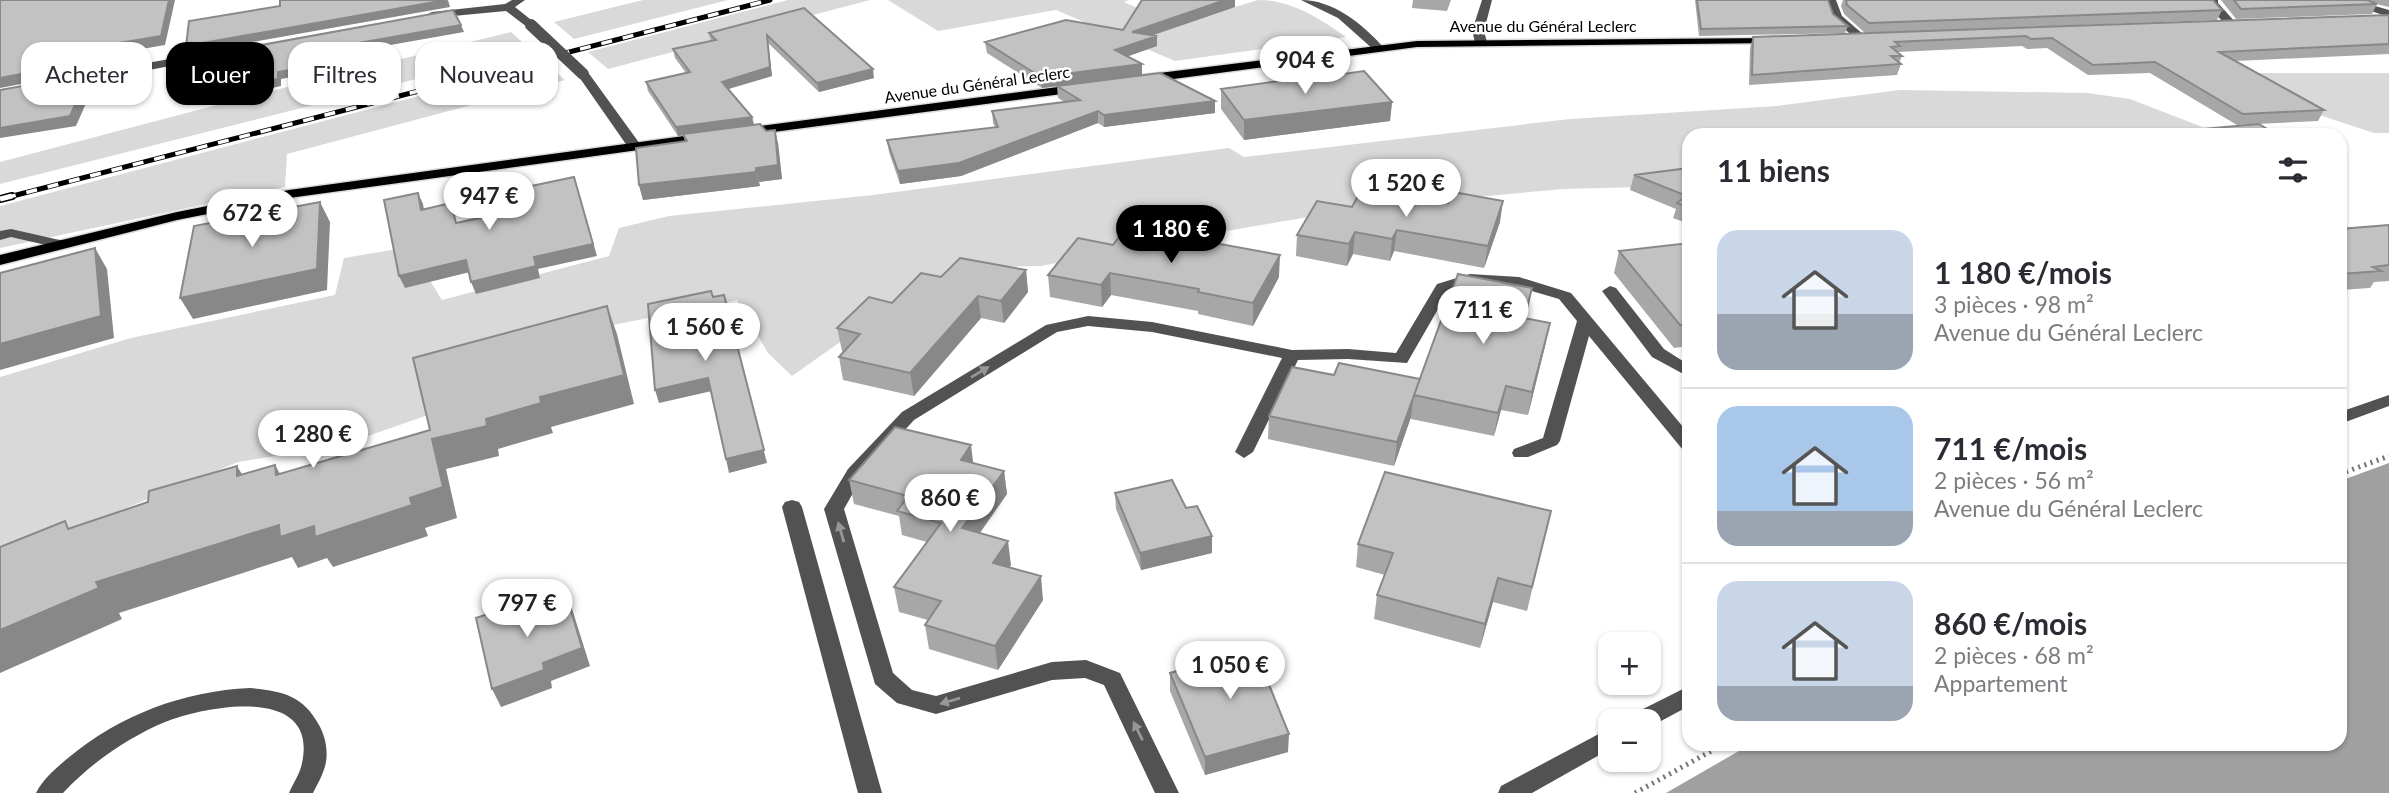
<!DOCTYPE html>
<html lang="fr">
<head>
<meta charset="utf-8">
<style>
	:root { --surface:#fff; --page:#f7f7f7; --text:#2b2b33; --muted:#7c7c81; --line:#e1e1e2; --accent:#000 }
	body { margin:0; font-family:Lato,sans-serif; background:var(--page); color:var(--text); height:100vh; display:flex; flex-direction:column; font-size:26px; white-space:nowrap }
	* { box-sizing:border-box; margin:0 }
	p { font-size:23px; color:var(--muted) }
	.icon { flex:none; width:38px; height:38px; fill:none; stroke:currentColor; stroke-width:2; stroke-linecap:round; stroke-linejoin:round }
	.map { position:relative; flex:1; overflow:hidden }
	.drawer { position:absolute; left:1682px; top:128px; width:665px; height:623px; display:flex; flex-direction:column; background:var(--surface); border-radius:21px; box-shadow:0 2px 5px #0004 }
	.drawer>* { flex:none }
	.guide { position:absolute; left:21px; top:42px; width:665px; height:63px; display:flex; gap:14px }
	.tools { position:absolute; left:1598px; top:632px; display:grid; gap:14px }
	.tools a { display:grid; place-items:center; width:63px; height:63px; border-radius:14px; background:var(--surface); box-shadow:0 2px 5px #0004; font-size:35px }
	.price { position:absolute; translate:-50% -60px; padding:0 16px; border-radius:24px; background:#fff; color:#222; font-size:23px; line-height:46px; filter:drop-shadow(0 2px 4px #0008) }
	.price::after { content:''; position:absolute; left:50%; top:42px; width:21px; height:16px; margin-left:-10px; background:inherit; clip-path:polygon(0 0,100% 0,50% 100%) }
	.price.on { background:var(--accent); color:#fff }
	ul { padding:0; list-style:none }
	li { display:flex; align-items:center; gap:21px; height:175px; padding:0 35px }
	li+li { border-top:2px solid var(--line) }
	li span { display:grid; place-items:center; flex:none; width:196px; height:140px; border-radius:21px; color:#555 }
	li>.icon { margin-inline-start:auto }
	span .icon { width:84px; height:84px; fill:#fffc; stroke-width:1 }
	li b { font-size:30px }
	h2 { display:flex; justify-content:space-between; align-items:center; height:84px; padding:0 35px; font-size:30px }
	.tag { padding:0 24px; border-radius:21px; background:var(--surface); box-shadow:0 2px 5px #0004; font-size:24px; line-height:63px }
	.tag.on { background:var(--accent); color:#fff }
	.map>svg:first-child { display:block }
</style>
</head>
<body>
<div class="map">
<svg width="2389" height="793" viewBox="0 0 2389 793">
	<rect width="100%" height="100%" fill="#fff"/>
	<path fill="#d9d9d9" d="M 643,0 L 728,0 L 574,39 L 554,22 Z
		M 788,0 L 870,0 L 608,69 L 588,52 Z
		M 888,0 L 1129,0 L 1124,2 L 1176,25 L 1258,0 C 1291,0 1319,18 1346,37 L 1175,61 L 1056,10 L 938,31 Z
		M 511,32 L 531,50 L 0,184 L 0,162 L 255,95 Z
		M 545,63 L 565,80 L 287,154 L 285,187 L 0,248 L 0,206 Z
		M 2261,73 L 2389,73 L 2389,133 L 2374,133 L 2268,98 L 2242,85 Z
		M 1900,90 L 2087,93 L 2130,99 L 2205,128 L 2213,135 L 1689,135 L 1689,181 L 1642,187 L 1563,189 L 1368,207 L 1214,233 L 1041,266 L 983,267 L 843,340 L 792,376 L 768,353 L 737,300 L 603,327 L 474,399 L 342,445 L 238,462 L 0,560 L 0,377 L 131,338 L 335,295 L 344,258 L 409,247 L 442,300 L 609,256 L 619,228 L 669,216 L 873,195 L 1229,148 L 1244,157 L 1570,119 L 1777,106 Z"/>
	<path fill="#a0a0a0" d="M 2389,463 L 2389,793 L 1666,793 L 1751,744 L 2340,744 L 2340,481 Z"/>
	<g fill="none" stroke-linecap="round" stroke-linejoin="round">
		<defs>
			<path id="major" d="M 1774,38 L 1778,39 L 1778,43 L 1417,47 L 1143,83 L 1137,79 L 1143,75 L 1417,41 Z
				M 1081,84 L 1085,85 L 1085,91 L 744,136 L 737,132 L 744,128 Z
				M 706,133 L 713,137 L 711,140 L 289,198 L 177,220 L 0,265 L 0,255 L 177,212 L 289,190 Z"/>
		</defs>
		<use href="#major" stroke="#dbdbdb" stroke-width="3"/>
		<path stroke="#747474" stroke-width="5" stroke-dasharray="2 4.5" stroke-linecap="butt" d="M 2340,474 L 2389,456
			M 1635,793 L 1724,744"/>
		<path fill="#525252" fill-rule="evenodd" d="M 512,0 L 525,0 L 515,7 L 535,23 L 535,27 L 527,27 L 506,11 L 432,18 L 426,15 L 432,12 L 505,4 Z
			M 1301,0 C 1333,0 1363,24 1384,48 L 1374,50 L 1338,18 Z
			M 1482,0 L 1492,0 L 1484,31 L 1487,42 L 1481,45 L 1475,42 L 1472,31 Z
			M 1826,0 L 1836,0 L 1842,16 L 1864,35 L 1864,39 L 1856,39 L 1833,19 Z
			M 2208,0 L 2218,0 L 2218,3 L 2236,23 L 2234,25 L 2226,25 L 2208,6 Z
			M 2338,0 L 2354,0 L 2389,10 L 2389,17 Z
			M 208,52 L 212,54 L 212,58 L 70,85 L 64,81 L 70,77 Z
			M 583,70 L 587,71 L 640,144 L 640,150 L 630,150 L 577,74 Z
			M 11,229 L 64,241 L 66,244 L 59,248 L 11,237 L 0,240 L 0,231 Z
			M 1470,274 L 1519,277 L 1571,293 L 1689,434 L 1689,452 L 1683,450 L 1589,336 L 1560,441 L 1557,445 L 1528,457 L 1514,457 L 1512,453 L 1514,449 L 1543,438 L 1577,321 L 1559,299 L 1518,287 L 1471,284 L 1449,290 L 1407,363 L 1348,359 L 1298,360 L 1253,452 L 1244,458 L 1235,452 L 1282,358 L 1152,332 L 1088,326 L 1057,332 L 914,420 L 862,477 L 844,509 L 893,673 L 912,690 L 936,696 L 1052,662 L 1086,660 L 1120,673 L 1179,793 L 1155,793 L 1104,685 L 1085,678 L 1052,680 L 936,714 L 897,703 L 875,684 L 824,509 L 848,469 L 902,412 L 1046,325 L 1088,316 L 1152,322 L 1292,350 L 1348,349 L 1396,353 L 1437,284 Z
			M 1610,286 L 1616,288 L 1664,349 L 1689,365 L 1689,377 L 1652,357 L 1602,291 Z
			M 2389,395 L 2389,406 L 2340,424 L 2340,412 Z
			M 792,500 L 799,502 L 802,507 L 882,793 L 858,793 L 782,507 L 785,502 Z
			M 1689,686 L 1689,706 L 1648,728 L 1648,721 L 1629,721 L 1633,714 Z
			M 250,688 C 282,691 303,695 319,725 C 325,736 328,749 326,762 C 324,773 318,783 313,793 L 289,793 C 293,783 300,774 302,763 C 319,684 205,706 165,722 C 127,738 91,763 63,793 L 36,793 C 43,779 56,768 68,758 C 120,715 183,691 250,688 Z
			M 1610,728 L 1610,749 L 1532,793 L 1498,793 L 1501,786 Z"/>
		<use href="#major" fill="#000" fill-rule="evenodd"/>
		<defs>
			<path id="rail-far1" d="M 5,198 L 770,0"/>
			<path id="rail" d="M 0,199 L 12,196"/>
		</defs>
		<use href="#rail-far1" stroke="#000" stroke-width="5"/>
		<use href="#rail" stroke="#000" stroke-width="8"/>
		<use href="#rail-far1" stroke="#fff" stroke-width="3.5" stroke-dasharray="11" stroke-linecap="butt"/>
		<use href="#rail" stroke="#fff" stroke-width="5" stroke-dasharray="15" stroke-linecap="butt"/>
		<path stroke="#525252" stroke-width="12" d="M 531,25 L 583,74"/>
	</g>
	<path fill="#a7a7a7" d="M 1413,0 L 1451,0 L 1447,11 L 1412,8 Z
		M 1695,0 L 1828,0 L 1833,14 L 1848,26 L 1845,33 L 1699,36 Z
		M 1843,0 L 2213,0 L 2222,10 L 2217,20 L 1865,33 L 1844,14 L 1841,6 Z
		M 2221,0 L 2389,0 L 2389,7 L 2376,4 L 2377,4 L 2372,14 L 2236,19 Z
		M 1235,7 L 1153,35 L 1157,46 L 1127,56 L 1142,64 L 1142,75 L 1042,88 L 987,53 L 985,42 L 1123,30 Z
		M 804,8 L 874,78 L 819,92 L 768,43 L 772,76 L 729,89 L 752,117 L 754,124 L 778,143 L 782,179 L 759,182 L 760,186 L 643,200 L 639,185 L 685,141 L 683,135 L 678,136 L 648,91 L 646,82 L 686,73 L 675,58 L 673,49 L 711,41 L 709,33 Z
		M 2389,15 L 2389,54 L 2236,61 L 2324,110 L 2318,121 L 2237,125 L 2150,73 L 2088,75 L 2047,48 L 2027,49 L 2022,46 L 1898,52 L 1902,56 L 1899,63 L 1901,64 L 1897,75 L 1749,85 L 1750,48 L 1753,37 Z
		M 1295,81 L 1392,102 L 1390,121 L 1244,140 L 1221,109 L 1221,89 Z
		M 1057,86 L 1215,113 L 1104,127 L 1098,123 L 961,176 L 900,184 L 889,152 L 887,140 L 995,127 L 993,123 L 992,111 L 1065,102 L 1058,98 Z
		M 1689,168 L 1689,224 L 1673,218 L 1676,209 L 1630,190 L 1634,175 Z
		M 1352,207 L 1500,222 L 1484,268 L 1394,251 L 1390,261 L 1353,254 L 1347,266 L 1296,256 L 1297,235 Z
		M 2389,225 L 2389,281 L 2374,282 L 2370,288 L 2340,290 L 2340,229 Z
		M 1173,242 L 1279,277 L 1253,326 L 1198,314 L 1198,311 L 1111,295 L 1102,307 L 1050,297 L 1048,275 L 1113,245 Z
		M 1689,243 L 1689,346 L 1674,348 L 1614,273 L 1619,251 Z
		M 1026,270 L 1028,292 L 1004,323 L 981,318 L 914,396 L 843,380 L 839,357 L 844,352 L 842,351 L 837,328 L 892,303 L 941,277 Z
		M 1528,310 L 1525,318 L 1545,346 L 1528,415 L 1501,410 L 1494,436 L 1411,419 L 1411,417 L 1394,466 L 1268,439 L 1269,416 L 1334,375 L 1420,379 Z
		M 973,463 L 1004,471 L 1007,494 L 980,533 L 1011,565 L 1009,568 L 1043,600 L 998,670 L 929,649 L 925,625 L 928,620 L 899,612 L 894,587 L 927,542 L 902,535 L 899,516 L 854,504 L 849,480 Z
		M 1115,493 L 1212,536 L 1212,553 L 1141,570 L 1116,509 Z
		M 1551,511 L 1527,611 L 1493,602 L 1480,648 L 1374,619 L 1377,595 L 1385,575 L 1356,567 L 1358,544 Z
		M 1207,655 L 1288,752 L 1205,775 L 1170,691 L 1170,673 L 1207,663 Z"/>
	<path fill="#888" d="M 169,0 L 175,0 L 165,45 L 107,55 L 101,69 L 0,88 L 0,78 Z
		M 448,0 L 450,7 L 190,53 L 186,46 Z
		M 1225,0 L 1235,0 L 1235,7 L 1133,42 L 1132,32 Z
		M 461,25 L 464,32 L 345,53 L 334,57 L 335,69 L 281,79 L 281,86 L 246,94 L 242,87 L 331,50 L 342,46 Z
		M 767,35 L 772,76 L 724,90 L 722,82 Z
		M 1157,36 L 1157,46 L 1115,61 L 1115,50 Z
		M 1142,64 L 1142,75 L 1042,88 L 1041,77 Z
		M 873,69 L 874,78 L 819,92 L 817,83 Z
		M 243,71 L 246,78 L 186,88 L 183,80 Z
		M 89,74 L 95,83 L 76,126 L 0,138 L 0,128 Z
		M 1215,101 L 1215,113 L 1104,127 L 1104,115 Z
		M 1392,102 L 1390,121 L 1244,140 L 1244,120 Z
		M 1098,111 L 1098,123 L 961,176 L 900,184 L 898,171 Z
		M 752,117 L 754,126 L 678,136 L 676,127 Z
		M 775,130 L 778,143 L 782,179 L 759,182 L 756,168 Z
		M 756,172 L 760,186 L 643,200 L 639,185 Z
		M 574,177 L 597,256 L 538,269 L 540,278 L 476,294 L 471,282 L 534,257 Z
		M 418,193 L 423,204 L 426,221 L 421,210 Z
		M 1503,201 L 1500,222 L 1484,268 L 1488,246 Z
		M 320,202 L 330,222 L 327,290 L 193,319 L 180,298 Z
		M 1397,230 L 1394,251 L 1390,261 L 1392,239 Z
		M 1355,232 L 1353,254 L 1347,266 L 1349,244 Z
		M 95,248 L 107,269 L 114,338 L 0,370 L 0,344 Z
		M 1280,255 L 1279,277 L 1253,326 L 1253,303 Z
		M 466,260 L 470,272 L 405,288 L 399,276 Z
		M 1026,270 L 1028,292 L 1004,323 L 1001,301 Z
		M 1110,273 L 1111,295 L 1102,307 L 1101,285 Z
		M 1532,288 L 1528,310 L 1520,341 L 1524,318 Z
		M 978,296 L 981,318 L 914,396 L 910,373 Z
		M 607,306 L 617,334 L 634,404 L 551,427 L 553,433 L 498,449 L 499,456 L 446,469 L 457,518 L 425,528 L 428,536 L 333,567 L 327,558 L 298,568 L 292,557 L 119,613 L 122,619 L 0,673 L 0,630 L 96,582 L 279,525 L 410,498 L 432,439 L 486,419 L 540,397 Z
		M 727,307 L 767,463 L 729,473 L 726,459 Z
		M 1550,323 L 1545,346 L 1528,415 L 1532,392 Z
		M 708,378 L 712,391 L 659,403 L 655,390 Z
		M 1506,386 L 1501,410 L 1494,436 L 1498,413 Z
		M 1414,395 L 1411,417 L 1394,466 L 1397,442 Z
		M 971,445 L 974,469 L 961,460 Z
		M 275,465 L 292,495 L 276,475 Z
		M 237,466 L 255,496 L 237,476 Z
		M 1004,471 L 1007,494 L 966,552 L 962,528 Z
		M 1212,536 L 1212,553 L 1141,570 L 1140,553 Z
		M 1008,541 L 1011,565 L 996,588 L 993,563 Z
		M 1041,576 L 1043,600 L 998,670 L 995,646 Z
		M 1498,578 L 1493,602 L 1480,648 L 1485,624 Z
		M 566,594 L 573,612 L 590,666 L 551,681 L 552,688 L 501,707 L 492,689 L 543,663 Z
		M 1289,734 L 1288,752 L 1205,775 L 1205,757 Z"/>
	<path fill="#c2c2c2" stroke="#888" stroke-width="2" d="M 0,0 L 169,0 L 161,36 L 102,46 L 96,60 L 0,78 Z
		M 280,0 L 446,0 L 186,46 L 189,21 L 280,6 Z
		M 1142,0 L 1225,0 L 1132,32 L 1157,36 L 1115,50 L 1142,64 L 1041,77 L 985,42 L 1066,20 L 1123,30 Z
		M 1697,0 L 1828,0 L 1833,14 L 1848,26 L 1701,29 Z
		M 1846,0 L 2213,0 L 2222,10 L 1869,23 L 1847,5 Z
		M 2234,0 L 2367,0 L 2377,4 L 2241,9 Z
		M 804,8 L 873,69 L 817,83 L 767,35 L 770,67 L 722,82 L 752,117 L 676,127 L 646,82 L 690,72 L 673,49 L 716,40 L 709,33 Z
		M 453,10 L 461,25 L 342,46 L 331,50 L 332,62 L 278,72 L 278,79 L 242,87 L 243,71 L 183,80 L 185,59 Z
		M 2389,15 L 2389,44 L 2219,52 L 2324,110 L 2243,114 L 2155,62 L 2093,65 L 2052,38 L 2031,39 L 2026,36 L 1895,42 L 1900,46 L 1891,47 L 1902,56 L 1891,56 L 1901,64 L 1752,75 L 1753,37 Z
		M 1364,71 L 1392,102 L 1244,120 L 1221,89 L 1293,79 L 1295,81 Z
		M 1160,73 L 1215,101 L 1104,115 L 1098,111 L 959,163 L 898,171 L 887,140 L 998,127 L 992,111 L 1080,100 L 1057,86 Z
		M 89,74 L 70,116 L 0,128 L 0,90 Z
		M 760,124 L 766,131 L 775,130 L 778,165 L 756,168 L 756,172 L 639,185 L 636,148 L 687,141 L 683,134 Z
		M 2259,124 L 2277,135 L 2134,135 Z
		M 1689,168 L 1689,207 L 1677,203 L 1687,196 L 1634,175 Z
		M 574,177 L 593,244 L 534,257 L 536,266 L 471,282 L 466,260 L 399,276 L 384,200 L 418,193 L 421,210 L 451,203 L 456,223 L 522,209 L 517,189 Z
		M 1453,192 L 1503,201 L 1488,246 L 1397,230 L 1392,239 L 1355,232 L 1349,244 L 1297,235 L 1317,201 L 1352,207 L 1358,196 L 1408,205 L 1412,197 L 1448,203 Z
		M 320,202 L 317,269 L 180,298 L 194,226 Z
		M 2389,225 L 2389,265 L 2373,267 L 2381,271 L 2340,274 L 2340,229 Z
		M 1122,233 L 1173,242 L 1177,236 L 1280,255 L 1253,303 L 1198,292 L 1199,289 L 1110,273 L 1101,285 L 1048,275 L 1078,238 L 1113,245 Z
		M 1689,243 L 1689,324 L 1680,325 L 1619,251 Z
		M 95,248 L 101,316 L 0,344 L 0,273 Z
		M 960,258 L 1026,270 L 1001,301 L 978,296 L 910,373 L 839,357 L 860,334 L 837,328 L 869,297 L 892,303 L 921,273 L 941,277 Z
		M 1458,274 L 1532,288 L 1524,318 L 1550,323 L 1532,392 L 1506,386 L 1498,413 L 1414,395 Z
		M 711,291 L 713,297 L 724,295 L 764,450 L 726,459 L 708,378 L 655,390 L 648,304 Z
		M 607,306 L 624,375 L 540,397 L 541,403 L 486,419 L 487,426 L 432,439 L 443,487 L 410,498 L 412,505 L 315,537 L 314,526 L 280,537 L 279,525 L 96,582 L 99,588 L 0,630 L 0,547 L 65,521 L 68,529 L 148,502 L 149,491 L 237,466 L 237,476 L 275,465 L 276,475 L 430,430 L 413,358 Z
		M 1339,363 L 1420,379 L 1397,442 L 1269,416 L 1292,367 L 1334,375 Z
		M 895,427 L 971,445 L 961,460 L 1004,471 L 962,528 L 1008,541 L 993,563 L 1041,576 L 995,646 L 925,625 L 941,601 L 894,587 L 941,523 L 897,511 L 908,496 L 849,480 Z
		M 1385,472 L 1551,511 L 1532,587 L 1498,578 L 1485,624 L 1377,595 L 1393,553 L 1358,544 Z
		M 1172,480 L 1186,508 L 1197,506 L 1212,536 L 1140,553 L 1115,493 Z
		M 566,594 L 582,648 L 543,663 L 544,670 L 492,689 L 476,618 L 512,606 L 513,612 Z
		M 1252,643 L 1289,734 L 1205,757 L 1170,673 L 1210,662 L 1207,655 Z"/>
	<defs><path id="oneway-solid" d="M-6-.8H1V-3.2L6.5 0L1 3.2V.8H-6Z" transform="scale(1.75)"/></defs>
	<g fill="#979797">
		<use href="#oneway-solid" transform="translate(980 372) rotate(-31)"/>
		<use href="#oneway-solid" transform="translate(841 532) rotate(-106)"/>
		<use href="#oneway-solid" transform="translate(950 701) rotate(164)"/>
		<use href="#oneway-solid" transform="translate(1138 731) rotate(-116)"/>
	</g>
	<g text-anchor="middle" dominant-baseline="central" stroke-width="5" stroke-linejoin="round" paint-order="stroke">
		<g font-size="16" fill="#000" stroke="#fff">
			<text x="1543" y="25">Avenue du Général Leclerc</text>
			<text transform="translate(977 84) rotate(-8)">Avenue du Général Leclerc</text>
		</g>
	</g>
</svg>
<div class="tools">
<a>+</a>
<a>−</a>
</div>
<b class="price" style="left:1305px;top:96px">904 €</b>
<b class="price" style="left:1406px;top:219px">1 520 €</b>
<b class="price" style="left:489px;top:232px">947 €</b>
<b class="price" style="left:252px;top:249px">672 €</b>
<b class="price on" style="left:1171px;top:265px">1 180 €</b>
<b class="price" style="left:1483px;top:346px">711 €</b>
<b class="price" style="left:705px;top:363px">1 560 €</b>
<b class="price" style="left:313px;top:470px">1 280 €</b>
<b class="price" style="left:950px;top:534px">860 €</b>
<b class="price" style="left:527px;top:639px">797 €</b>
<b class="price" style="left:1230px;top:701px">1 050 €</b>
<div class="guide">
<a class="tag">Acheter</a>
<a class="tag on">Louer</a>
<a class="tag">Filtres</a>
<a class="tag">Nouveau</a>
</div>
<section class="drawer">
<h2>11 biens<svg class="icon" aria-label="filters" viewBox="0 0 24 24"><path d="M4 7h16M4 17h16"/><circle cx="9" cy="7" r="2"/><circle cx="15" cy="17" r="2"/></svg></h2>
<ul>
<li><span style="background:linear-gradient(#c9d6e8 60%,#9aa5b1 0)"><svg class="icon" aria-label="home" viewBox="0 0 24 24"><path d="M3 11l9-7 9 7M6 9v11h12V9"/></svg></span><div><b>1 180 €/mois</b><p>3 pièces · 98 m²</p><p>Avenue du Général Leclerc</p></div></li>
<li><span style="background:linear-gradient(#a9c7e8 75%,#9aa5b1 0)"><svg class="icon" aria-label="home" viewBox="0 0 24 24"><path d="M3 11l9-7 9 7M6 9v11h12V9"/></svg></span><div><b>711 €/mois</b><p>2 pièces · 56 m²</p><p>Avenue du Général Leclerc</p></div></li>
<li><span style="background:linear-gradient(#c9d6e8 75%,#9aa5b1 0)"><svg class="icon" aria-label="home" viewBox="0 0 24 24"><path d="M3 11l9-7 9 7M6 9v11h12V9"/></svg></span><div><b>860 €/mois</b><p>2 pièces · 68 m²</p><p>Appartement</p></div></li>
</ul>
</section>
</div>
</body>
</html>
